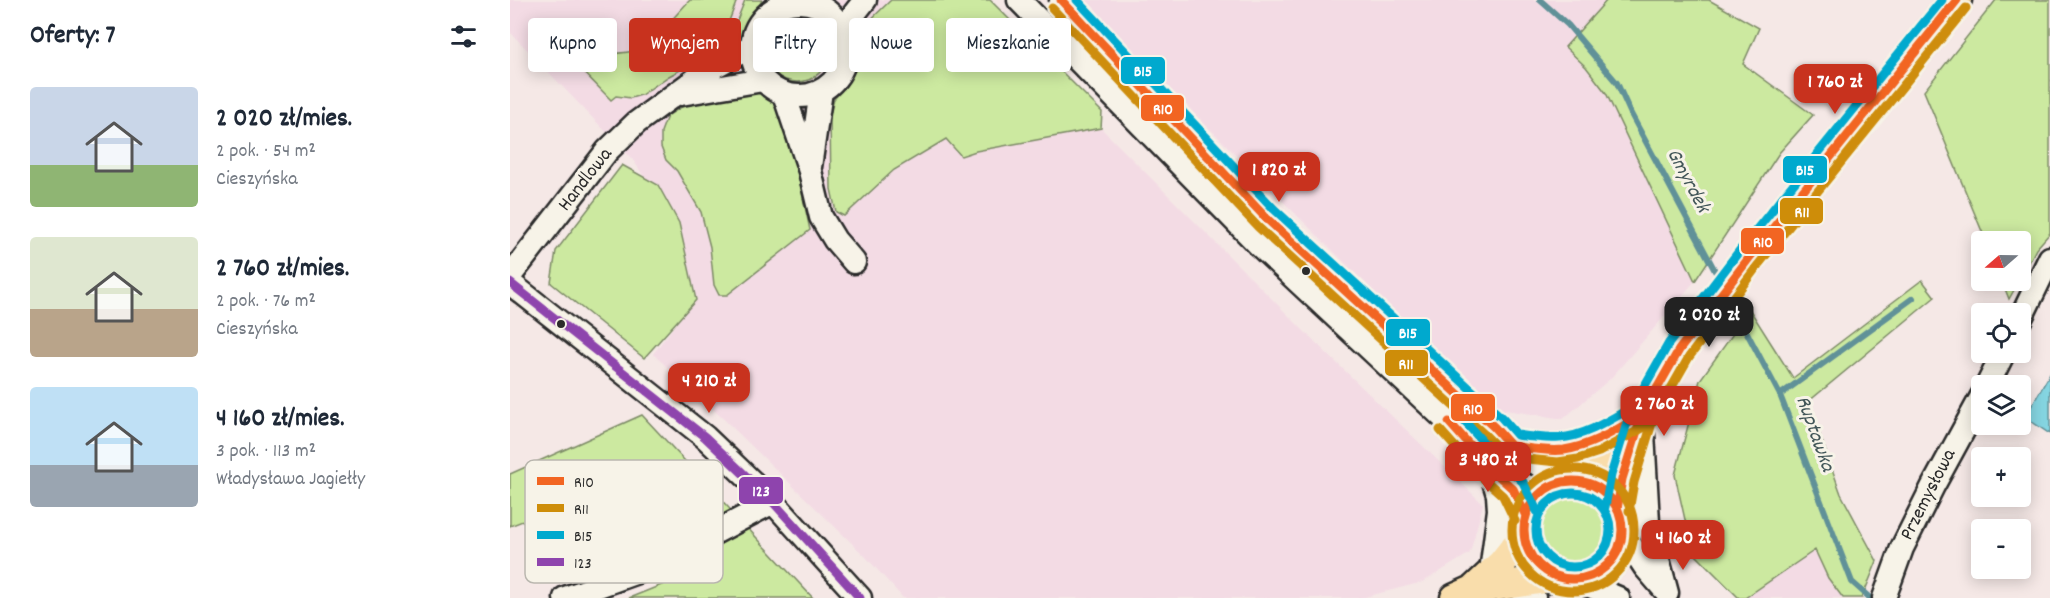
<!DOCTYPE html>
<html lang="pl">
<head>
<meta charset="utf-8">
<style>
	:root { --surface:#fff; --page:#f2f2f3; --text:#1f2937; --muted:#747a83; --accent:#c8321e }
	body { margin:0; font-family:Dekko,sans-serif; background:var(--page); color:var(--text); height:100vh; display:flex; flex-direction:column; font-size:22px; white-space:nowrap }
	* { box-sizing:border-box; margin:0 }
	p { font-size:20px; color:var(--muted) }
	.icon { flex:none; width:33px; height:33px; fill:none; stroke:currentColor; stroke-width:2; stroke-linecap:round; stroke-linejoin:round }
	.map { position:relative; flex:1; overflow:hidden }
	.drawer { display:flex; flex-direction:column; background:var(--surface); width:510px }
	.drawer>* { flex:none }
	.top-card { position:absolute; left:18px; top:18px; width:570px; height:54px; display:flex; gap:12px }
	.needle { width:39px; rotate:250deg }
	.controls { position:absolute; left:1461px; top:231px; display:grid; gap:12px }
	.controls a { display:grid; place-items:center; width:60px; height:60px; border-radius:6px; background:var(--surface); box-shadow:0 3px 15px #0003; font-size:30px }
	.price { position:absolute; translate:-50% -51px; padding:0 14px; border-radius:12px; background:var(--accent); color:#fff; font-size:20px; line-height:39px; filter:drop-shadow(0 2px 3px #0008) }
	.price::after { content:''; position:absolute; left:50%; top:36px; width:18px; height:14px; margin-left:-9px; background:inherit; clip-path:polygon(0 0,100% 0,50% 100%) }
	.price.active { background:#222; color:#fff }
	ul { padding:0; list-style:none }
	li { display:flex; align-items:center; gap:18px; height:150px; padding:0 30px }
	li span { display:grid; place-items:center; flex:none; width:168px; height:120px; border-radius:6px; color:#555 }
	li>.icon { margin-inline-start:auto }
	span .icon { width:72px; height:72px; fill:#fffc; stroke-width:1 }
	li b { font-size:26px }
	h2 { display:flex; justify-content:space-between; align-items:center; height:72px; padding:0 30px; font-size:26px }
	.tag { padding:0 21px; border-radius:6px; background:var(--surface); box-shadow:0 3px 15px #0003; font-size:21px; line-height:54px }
	.tag.active { background:var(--accent); color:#fff }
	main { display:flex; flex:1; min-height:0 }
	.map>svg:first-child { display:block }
</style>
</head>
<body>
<main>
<section class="drawer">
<h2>Oferty: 7<svg class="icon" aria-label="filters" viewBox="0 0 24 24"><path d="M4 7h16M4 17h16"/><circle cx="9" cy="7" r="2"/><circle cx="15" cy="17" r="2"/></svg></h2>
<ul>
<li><span style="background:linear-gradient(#c9d6e8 65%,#8fb573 0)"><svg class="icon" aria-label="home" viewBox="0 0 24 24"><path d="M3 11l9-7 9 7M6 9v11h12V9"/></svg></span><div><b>2 020 zł/mies.</b><p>2 pok. · 54 m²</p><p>Cieszyńska</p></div></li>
<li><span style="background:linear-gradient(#dfe7d0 60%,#b9a48a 0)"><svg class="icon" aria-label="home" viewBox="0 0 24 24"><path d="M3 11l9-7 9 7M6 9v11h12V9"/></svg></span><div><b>2 760 zł/mies.</b><p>2 pok. · 76 m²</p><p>Cieszyńska</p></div></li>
<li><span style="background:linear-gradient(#bfe0f5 65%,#9aa5b1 0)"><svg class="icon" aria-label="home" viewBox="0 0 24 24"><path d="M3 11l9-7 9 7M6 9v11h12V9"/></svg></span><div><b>4 160 zł/mies.</b><p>3 pok. · 113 m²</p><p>Władysława Jagiełły</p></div></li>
</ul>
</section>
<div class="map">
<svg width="1540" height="598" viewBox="0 0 1540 598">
	<rect width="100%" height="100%" fill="#f5e8e6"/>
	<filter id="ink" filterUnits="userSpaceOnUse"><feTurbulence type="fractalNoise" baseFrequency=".0167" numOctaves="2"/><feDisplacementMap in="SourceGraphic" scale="12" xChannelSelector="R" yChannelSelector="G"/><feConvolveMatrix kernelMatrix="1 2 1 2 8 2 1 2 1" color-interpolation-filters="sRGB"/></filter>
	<g filter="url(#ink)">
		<path fill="#f3dbe4" d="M 0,0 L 463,0 L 803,340 L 973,504 L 960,553 L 913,582 L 851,598 L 393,598 L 355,556 L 219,424 L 143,354 L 180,305 L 163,223 L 124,161 L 0,32 Z
			M 570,0 L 1097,0 L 1055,47 L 1076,67 L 1097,93 L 1185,281 L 1101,378 L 1053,419 L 989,409 L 966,393 L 943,370 Z
			M 1305,550 L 1318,578 L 1333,598 L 1235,598 Z"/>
		<path fill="#cce9a0" stroke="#7c8a66" stroke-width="1.5" d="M 180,0 L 227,0 L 208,50 L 159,76 L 131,95 L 121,98 L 106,96 L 101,100 L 65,63 C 82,50 104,56 124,51 C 143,45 166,14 180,0 Z
			M 235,0 L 252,0 L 228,44 L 217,52 L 220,38 Z
			M 381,0 L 480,0 L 592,112 L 591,128 L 466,151 L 451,156 L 436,139 L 384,170 L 334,216 L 326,212 L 321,189 L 320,115 L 324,99 L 336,86 L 345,70 L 351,29 Z
			M 1097,0 L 1199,0 L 1249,28 L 1233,64 L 1303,115 L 1269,153 L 1185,281 L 1096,93 L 1076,67 L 1055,47 Z
			M 1486,0 L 1540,0 L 1540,233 L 1526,249 L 1511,278 L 1510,242 L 1476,241 L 1414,91 Z
			M255 50a32 32 0 1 1 64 0a32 32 0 1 1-64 0Z
			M 240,86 L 258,93 L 273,105 L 300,230 L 217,295 L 209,295 L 204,285 L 200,247 L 191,212 L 167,171 L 156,160 L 151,147 L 151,132 L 157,116 L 173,106 Z
			M 112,165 L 148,185 L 169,223 L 186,300 L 134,358 L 41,283 L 46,251 Z
			M 1412,280 L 1425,297 L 1298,402 L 1331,494 L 1367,561 L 1352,598 L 1333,598 L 1318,578 L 1305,550 L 1235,598 L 1229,598 L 1182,551 L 1165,475 L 1190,380 L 1240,310 L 1283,378 Z
			M 1492,281 L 1509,281 L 1499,299 Z
			M 132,415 L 303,598 L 119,598 L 209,562 L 130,475 L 0,526 L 0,474 Z
			M1029 530a35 35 0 1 1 70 0a35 35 0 1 1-70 0Z"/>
		<path fill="#85d5e1" stroke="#619198" stroke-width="1.5" d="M 1540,374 L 1540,434 L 1515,417 Z"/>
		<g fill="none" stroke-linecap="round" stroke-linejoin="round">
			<path stroke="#619198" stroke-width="6" d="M 1030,0 L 1058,25 L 1107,83 L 1121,114 L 1211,282
				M 1218,297 L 1270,395 L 1342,582 L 1360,598
				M 1270,395 L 1403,298"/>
			<defs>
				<path id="minor" d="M 509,0 L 750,246 L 955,438 L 980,468 L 1003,489 L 1016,516
					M 551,0 L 756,218 L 984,427 C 1006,451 1028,467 1057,481
					M242 49a47 47 0 1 1 94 0a47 47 0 1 1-94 0Z
					M 333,33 L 344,14 L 355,0
					M 171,94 L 253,80
					M 274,94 L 300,171 L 311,217 L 325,240 L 344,262
					M 300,167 L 311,91
					M 0,276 L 97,151 L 126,123 L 198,70 L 242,46
					M 0,283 L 195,437 L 263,502 L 350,598
					M 1510,320 L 1540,258
					M 1477,386 L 1494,352
					M 1003,446 C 1018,448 1034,451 1050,450 C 1080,448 1107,429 1132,415 L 1138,522 L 1157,593
					M 980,468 L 988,495 L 989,510 L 981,572
					M 1112,532 L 1135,567 L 1154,589
					M 1064,579 L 1108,598
					M 999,584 L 1024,598
					M 55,598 L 164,559 L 206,532 L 263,502
					M 1374,598 L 1392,548 L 1423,486 L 1472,396"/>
				<path id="major" d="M 1064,480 L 1095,455 L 1127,421
					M1014 530a49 49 0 1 1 98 0a49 49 0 1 1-98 0Z
					M 1107,509 L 1112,479 L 1132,415 L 1169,350 L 1239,258 L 1447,0
					M 963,590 L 992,563 L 1014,535
					M 945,598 L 963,590 L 1048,577"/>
			</defs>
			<use href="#minor" stroke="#2b2b2b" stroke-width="27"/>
			<use href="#major" stroke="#2b2b2b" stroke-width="33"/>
			<use href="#minor" stroke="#f7f3e8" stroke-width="22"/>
			<use href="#major" stroke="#f9ddab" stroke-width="28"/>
			<defs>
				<path id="bus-1" d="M 551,0 L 756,218 L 984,427 L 1001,446 C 1018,448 1036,452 1054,450 C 1082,446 1108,429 1132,415
					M 939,422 L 980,468 L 1003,489 L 1016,516
					M1014 530a49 49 0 1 1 98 0a49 49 0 1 1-98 0Z
					M 1107,509 L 1112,479 L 1132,415 L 1169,350 L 1239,258 L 1447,0"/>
				<path id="bus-2" d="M 542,8 L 748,227 L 975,435 L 997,457 L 1048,462 L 1068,459 L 1089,452 L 1138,425
					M 930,430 L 971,476 L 993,496 L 1005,521
					M1002 530a61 61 0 1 1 122 0a61 61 0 1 1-122 0Z
					M 1119,511 L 1124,482 L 1143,420 L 1179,357 L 1248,265 L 1456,8"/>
				<path id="bus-3" d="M 567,0 L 764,209 L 992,418 L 1007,435 C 1021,437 1035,439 1049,438 C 1077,436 1103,418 1126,405
					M 948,414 L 989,460 L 1013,482 L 1027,511
					M1026 530a37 37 0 1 1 74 0a37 37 0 1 1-74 0Z
					M 1095,507 L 1101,475 L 1121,410 L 1159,343 L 1230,250 L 1432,0"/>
				<path id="bus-4" d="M 0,283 L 195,437 L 263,502 L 350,598"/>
			</defs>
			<use href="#bus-1" stroke="#f7f3e8" stroke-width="14"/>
			<use href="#bus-2" stroke="#f7f3e8" stroke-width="14"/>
			<use href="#bus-3" stroke="#f7f3e8" stroke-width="14"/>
			<use href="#bus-4" stroke="#f7f3e8" stroke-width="14"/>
			<use href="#bus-1" stroke="#f26522" stroke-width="9"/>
			<use href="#bus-2" stroke="#ce8d09" stroke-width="9"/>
			<use href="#bus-3" stroke="#00a9ce" stroke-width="9"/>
			<use href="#bus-4" stroke="#8e44ad" stroke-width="9"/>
		</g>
	</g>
	<g fill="#2b2b2b" stroke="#f7f3e8" stroke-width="2">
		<circle cx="796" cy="271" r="5"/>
		<circle cx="51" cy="324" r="5"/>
	</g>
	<g text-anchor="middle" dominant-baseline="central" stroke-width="6" stroke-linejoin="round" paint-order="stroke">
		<g font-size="20" fill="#2b2b2b" stroke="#f7f3e8">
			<text transform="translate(76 180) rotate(-52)">Handlowa</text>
			<text transform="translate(1419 495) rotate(-63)">Przemysłowa</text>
		</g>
		<g font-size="21" font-style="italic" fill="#425658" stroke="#f7f3e8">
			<text transform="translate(1177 181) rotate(62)">Gmyrdek</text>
			<text transform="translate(1304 434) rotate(70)">Ruptawka</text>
		</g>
	</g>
	<rect x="15" y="460" width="198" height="123" rx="9" fill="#f7f3e8" stroke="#bab7af" stroke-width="1.5"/>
	<rect x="27" y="477" width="27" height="8" fill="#f26522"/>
	<rect x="27" y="504" width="27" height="8" fill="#ce8d09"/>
	<rect x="27" y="531" width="27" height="8" fill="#00a9ce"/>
	<rect x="27" y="558" width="27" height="8" fill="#8e44ad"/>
	<g font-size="16" fill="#2b2b2b">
		<text x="64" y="487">R10</text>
		<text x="64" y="514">R11</text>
		<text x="64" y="541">B15</text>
		<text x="64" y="568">123</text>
	</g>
	<g stroke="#f7f3e8" stroke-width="2">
		<rect x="610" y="56" width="46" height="29" rx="6" fill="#00a9ce"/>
		<rect x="630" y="94" width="45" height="28" rx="6" fill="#f26522"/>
		<rect x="1272" y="155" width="46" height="29" rx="6" fill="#00a9ce"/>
		<rect x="1269" y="197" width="45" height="28" rx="6" fill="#ce8d09"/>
		<rect x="1230" y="227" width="45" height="28" rx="6" fill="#f26522"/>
		<rect x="875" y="318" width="46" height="29" rx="6" fill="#00a9ce"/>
		<rect x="874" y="349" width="45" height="28" rx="6" fill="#ce8d09"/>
		<rect x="940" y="393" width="46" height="29" rx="6" fill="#f26522"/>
		<rect x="228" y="476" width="46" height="29" rx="6" fill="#8e44ad"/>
	</g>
	<g font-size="16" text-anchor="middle" font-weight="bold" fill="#fff">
		<text x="633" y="76">B15</text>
		<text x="653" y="114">R10</text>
		<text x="1295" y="175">B15</text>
		<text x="1292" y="217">R11</text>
		<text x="1253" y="247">R10</text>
		<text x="898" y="338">B15</text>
		<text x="896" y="369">R11</text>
		<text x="963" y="414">R10</text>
		<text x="251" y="496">123</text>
	</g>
</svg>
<div class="controls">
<a><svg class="needle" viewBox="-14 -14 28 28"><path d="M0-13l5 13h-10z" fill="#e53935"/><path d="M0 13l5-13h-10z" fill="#747a83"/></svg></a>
<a><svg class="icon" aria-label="locate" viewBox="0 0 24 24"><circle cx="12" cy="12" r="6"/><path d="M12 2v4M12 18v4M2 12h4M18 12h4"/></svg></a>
<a><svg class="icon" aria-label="layers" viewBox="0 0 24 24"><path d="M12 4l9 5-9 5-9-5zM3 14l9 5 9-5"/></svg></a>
<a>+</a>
<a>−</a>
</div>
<b class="price" style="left:1325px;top:115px">1 760 zł</b>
<b class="price" style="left:769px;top:203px">1 820 zł</b>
<b class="price active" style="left:1199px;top:348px">2 020 zł</b>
<b class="price" style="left:199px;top:414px">4 210 zł</b>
<b class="price" style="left:1154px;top:437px">2 760 zł</b>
<b class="price" style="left:978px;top:493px">3 480 zł</b>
<b class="price" style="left:1173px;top:571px">4 160 zł</b>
<div class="top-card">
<a class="tag">Kupno</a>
<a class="tag active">Wynajem</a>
<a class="tag">Filtry</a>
<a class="tag">Nowe</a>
<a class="tag">Mieszkanie</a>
</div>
</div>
</main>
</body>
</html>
